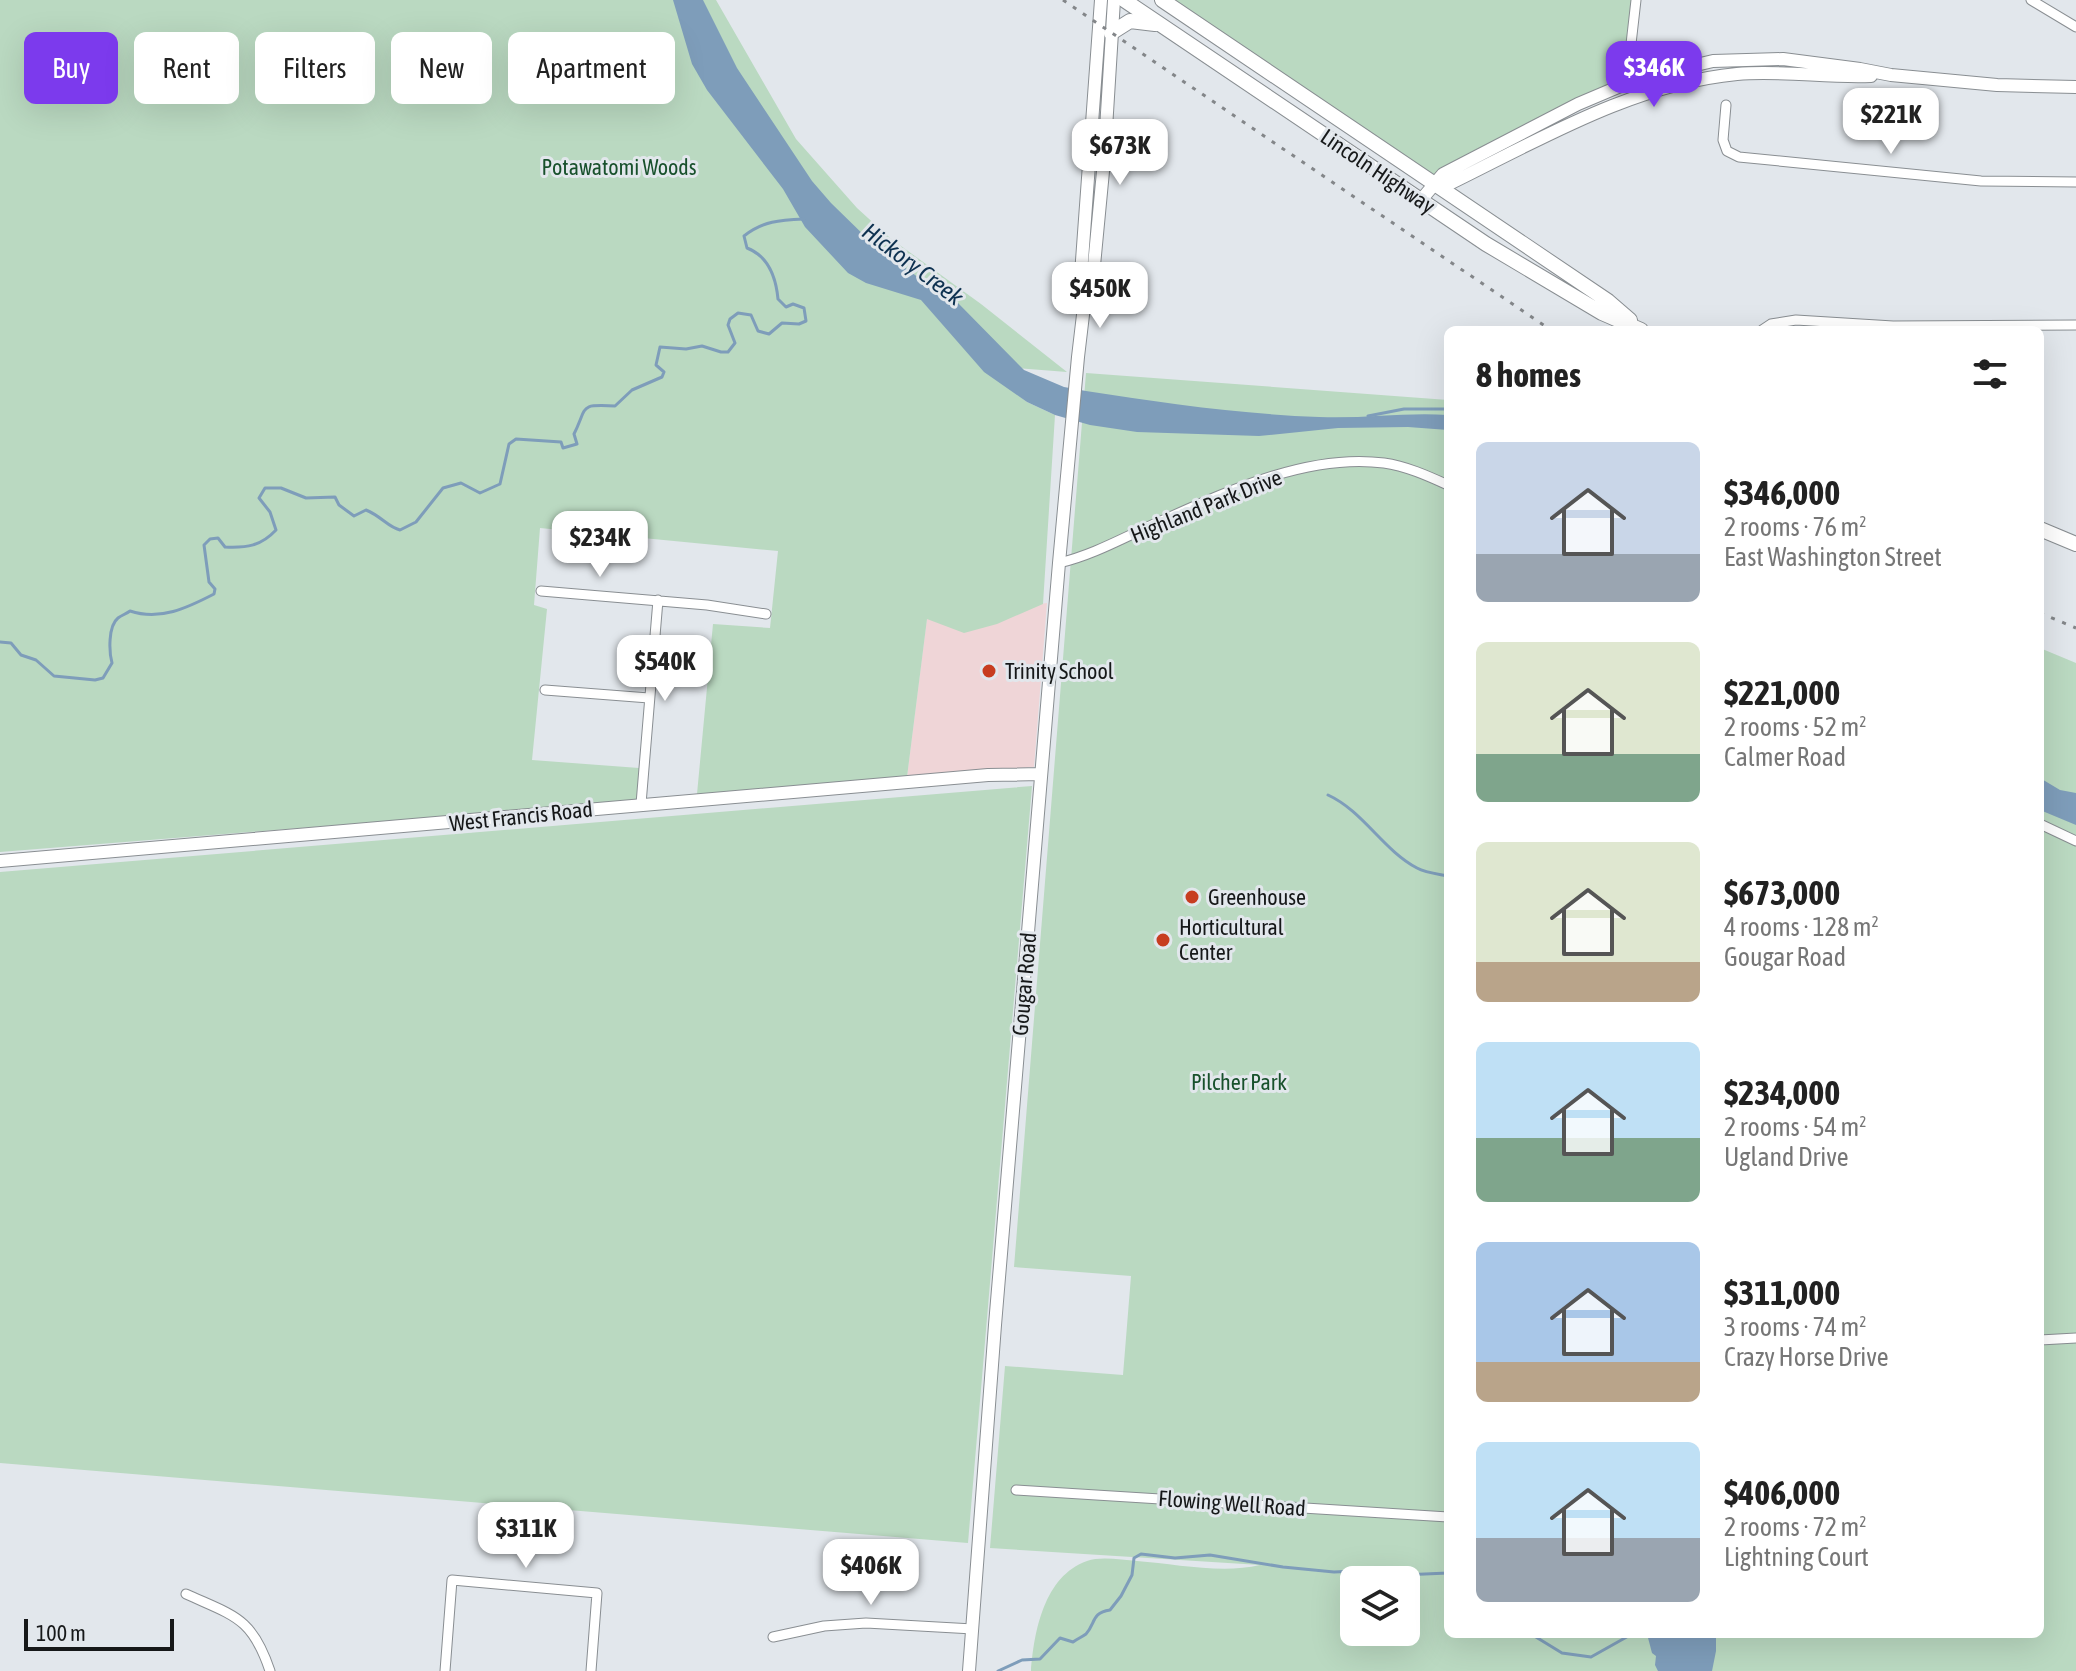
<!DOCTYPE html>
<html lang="en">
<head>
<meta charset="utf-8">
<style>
	:root { --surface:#fff; --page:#f2f2f2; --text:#222; --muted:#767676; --accent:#7c3aed }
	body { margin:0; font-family:"Asap Condensed",sans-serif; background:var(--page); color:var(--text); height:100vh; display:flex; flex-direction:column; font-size:30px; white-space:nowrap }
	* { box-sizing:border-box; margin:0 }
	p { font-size:26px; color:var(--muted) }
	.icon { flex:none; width:44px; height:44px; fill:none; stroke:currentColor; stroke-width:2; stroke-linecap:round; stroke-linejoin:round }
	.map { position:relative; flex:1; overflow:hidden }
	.details { position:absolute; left:1444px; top:326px; width:600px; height:1312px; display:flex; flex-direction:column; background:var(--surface); border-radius:12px; box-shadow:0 8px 32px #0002 }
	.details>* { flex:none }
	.top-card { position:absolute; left:24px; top:32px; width:760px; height:72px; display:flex; gap:16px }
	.controls { position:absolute; left:1340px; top:1566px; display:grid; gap:16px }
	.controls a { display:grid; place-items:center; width:80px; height:80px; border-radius:12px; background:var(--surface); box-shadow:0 8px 32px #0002; font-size:40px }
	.scale { position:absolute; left:24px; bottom:20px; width:150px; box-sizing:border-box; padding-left:8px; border:4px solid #161819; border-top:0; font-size:22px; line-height:28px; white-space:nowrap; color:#161819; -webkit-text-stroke:6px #e2e7ec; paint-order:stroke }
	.price { position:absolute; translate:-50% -68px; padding:0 18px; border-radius:16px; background:#fff; color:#222; font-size:26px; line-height:52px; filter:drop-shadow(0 2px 4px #0008) }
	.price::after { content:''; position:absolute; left:50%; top:48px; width:24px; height:18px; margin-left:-12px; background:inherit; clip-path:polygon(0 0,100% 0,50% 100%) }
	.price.on { background:var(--accent); color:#fff }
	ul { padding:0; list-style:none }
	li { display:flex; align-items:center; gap:24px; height:200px; padding:0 32px }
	li span { display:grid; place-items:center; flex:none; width:224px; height:160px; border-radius:12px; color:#555 }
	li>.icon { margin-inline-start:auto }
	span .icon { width:96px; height:96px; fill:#fffc; stroke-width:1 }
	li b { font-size:34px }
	h2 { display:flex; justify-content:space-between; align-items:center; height:96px; padding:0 32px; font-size:34px }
	.pill { padding:0 28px; border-radius:12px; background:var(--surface); box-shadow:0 8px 32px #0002; font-size:28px; line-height:72px }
	.pill.on { background:var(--accent); color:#fff }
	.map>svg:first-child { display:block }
</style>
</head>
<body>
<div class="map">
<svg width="2076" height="1671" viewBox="0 0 2076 1671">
	<rect width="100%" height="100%" fill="#e2e7ec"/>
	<path fill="#efd5d7" d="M 1047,603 L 1034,767 L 907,777 L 927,618 Z"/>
	<path fill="#bad9c1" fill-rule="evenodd" d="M 0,0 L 716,0 L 796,139 L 857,208 L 890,238 L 981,304 L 1067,372 L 979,365 L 1027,402 L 1055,415 L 1043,604 L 997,624 L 964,633 L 927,619 L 907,777 L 697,794 L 713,624 L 770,628 L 778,551 L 540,528 L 534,605 L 547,609 L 532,760 L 639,768 L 637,801 L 0,852 Z
		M 1169,0 L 1632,0 L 1626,47 L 1630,75 L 1435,178 Z
		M 1086,373 L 1448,400 L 1448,1634 L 2040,1634 L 2040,648 L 2076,663 L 2076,1671 L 1031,1671 C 1034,1632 1044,1576 1087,1561 C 1101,1556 1122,1560 1137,1561 C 1176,1564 1222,1574 1260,1565 L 990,1548 L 1005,1366 L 1123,1375 L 1131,1276 L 1014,1267 ZM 1354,1580 L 1406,1580 L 1406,1632 L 1354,1632 Z
		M 1032,786 L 968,1543 L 0,1463 L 0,872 Z"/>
	<path fill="#7e9dba" d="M 673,0 L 703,0 L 737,68 L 812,181 L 831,203 L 872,243 L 923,281 L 958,303 L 1024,370 L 1064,387 L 1086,391 C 1163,403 1240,414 1319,417 C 1362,419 1405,412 1448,415 L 1448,430 L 1408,427 L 1338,428 L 1259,436 L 1137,432 L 1090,425 L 1055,415 L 1027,402 L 984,372 L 921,300 L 866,283 L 848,273 L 805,227 L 783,189 L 707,90 L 692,64 Z
		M 2040,778 L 2060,790 L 2076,793 L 2076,825 L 2040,810 Z
		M 1647,1634 L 1716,1634 L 1716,1651 L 1712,1671 L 1658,1671 L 1655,1665 L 1656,1656 L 1652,1653 Z"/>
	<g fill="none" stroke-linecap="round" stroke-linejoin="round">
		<path stroke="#7e9dba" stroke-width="3" d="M 1368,416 L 1404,409 L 1448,409
			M 0,642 L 11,643 L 21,655 L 36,660 L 54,676 L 95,680 L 103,678 L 112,663 C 109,652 108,626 118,618 C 122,615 126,614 130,611 C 160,621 187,608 214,594 L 215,589 L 209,582 L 204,545 L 210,539 L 218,538 L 225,547 C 247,548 261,546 276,530 L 270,512 L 259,498 L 265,488 L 281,488 L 306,498 L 335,497 L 339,505 L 354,516 L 366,510 C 381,516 388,527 400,530 L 416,522 L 443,488 L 461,483 L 480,493 L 500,484 L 509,444 L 516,439 L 561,442 L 563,448 L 577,444 L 574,434 C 588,406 578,404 615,406 L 632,390 L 662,377 L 664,372 L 656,365 L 660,347 L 686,349 L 702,346 L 721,352 L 728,352 L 735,343 L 728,325 L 730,319 L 738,313 L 751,315 L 758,331 L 769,334 L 782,323 L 799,324 L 806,321 L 804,308 L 793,304 L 786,307 L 778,299 C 776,278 768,256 747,248 L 744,236 C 763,221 780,220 804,219
			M 1328,795 C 1363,811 1383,850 1417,868 C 1426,873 1438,874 1448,876
			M 1531,1634 L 1562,1653 L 1591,1657 L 1632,1634
			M 998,1671 L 1022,1660 L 1040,1659 L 1060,1638 L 1073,1642 C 1077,1639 1082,1637 1086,1634 C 1096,1623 1091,1613 1110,1610 L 1121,1596 L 1132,1575 L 1134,1558 L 1141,1554 L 1175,1558 L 1210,1555 L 1283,1567 L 1334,1572 L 1379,1570 L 1402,1575 L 1448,1573"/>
		<defs>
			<path id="street" d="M 1636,0 L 1631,44 L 1641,94
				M 2031,0 L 2076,27
				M 1726,105 L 1723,140 L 1727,151 L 1739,157 L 1981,181 L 2076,182
				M 1762,330 L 1771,324 L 1796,320 L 1893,326 L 2076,325
				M 1059,563 C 1096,554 1126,536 1161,521 C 1228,491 1309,453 1384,463 C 1406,466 1428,476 1448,485
				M 541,591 L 707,605 L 766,614
				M 545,690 L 649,698
				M 641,804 L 658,600
				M 2040,824 L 2076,841
				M 2040,1340 L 2076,1338
				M 1016,1490 L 1448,1517
				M 186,1594 C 234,1616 252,1617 270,1671
				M 773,1637 L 824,1626 L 866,1623 L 973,1629
				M 445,1671 L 452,1580 L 597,1593 L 591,1671"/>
			<path id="secondary" d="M 1435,184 L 1449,184 C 1541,139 1633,84 1737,74 C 1782,70 1827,78 1871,76
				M 1421,200 L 1443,174 L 1578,104 L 1637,79 L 1713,61 L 1783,59 L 1860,69 L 1891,75 L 1997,85 L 2076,87
				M 1084,295 L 1081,274 L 1101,0
				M 0,861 C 329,833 658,802 988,775 L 1041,774
				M 969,1671 L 995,1325 L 1059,563 L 1078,357 L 1085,298 L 1093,276 L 1104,161 L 1114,0"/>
			<path id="primary" d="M 1124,0 L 1486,244 L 1602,313 L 1641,330
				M 1162,0 L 1608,301 L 1630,320
				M 1111,33 L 1130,21 L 1155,24
				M 2040,529 L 2076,544"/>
		</defs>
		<use href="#street" stroke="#898e92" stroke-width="11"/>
		<use href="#secondary" stroke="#898e92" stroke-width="14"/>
		<use href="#primary" stroke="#898e92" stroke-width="16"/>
		<use href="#street" stroke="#fff" stroke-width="9"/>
		<use href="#secondary" stroke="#fff" stroke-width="12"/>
		<use href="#primary" stroke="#fff" stroke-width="14"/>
		<path stroke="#838689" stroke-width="3" stroke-dasharray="4 8" stroke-linecap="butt" d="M 1063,0 L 1551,330
			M 2040,613 L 2076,628"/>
	</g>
	<g fill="#c73d20" stroke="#e2e7ec" stroke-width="3">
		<circle cx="989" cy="671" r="8"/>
		<circle cx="1192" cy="897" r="8"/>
		<circle cx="1163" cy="940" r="8"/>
	</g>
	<g text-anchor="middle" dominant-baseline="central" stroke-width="6" stroke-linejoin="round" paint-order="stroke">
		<g font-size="22" fill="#18512c" stroke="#e2e7ec">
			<text x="619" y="167">Potawatomi Woods</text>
			<text x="1239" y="1082">Pilcher Park</text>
		</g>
		<g font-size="22" fill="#161819" stroke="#e2e7ec">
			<text transform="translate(1378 171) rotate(34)">Lincoln Highway</text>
			<text transform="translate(1206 506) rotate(-22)">Highland Park Drive</text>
			<text transform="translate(521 816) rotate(-6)">West Francis Road</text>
			<text transform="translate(1024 984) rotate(-85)">Gougar Road</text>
			<text transform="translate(1232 1503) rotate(4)">Flowing Well Road</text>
		</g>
		<g font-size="22" fill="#161819" stroke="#e2e7ec" text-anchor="start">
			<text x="1005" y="671">Trinity School</text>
			<text x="1208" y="897">Greenhouse</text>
			<text x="1179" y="927">Horticultural<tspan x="1179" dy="25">Center</tspan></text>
		</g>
		<g font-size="24" font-style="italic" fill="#0d3150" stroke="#e2e7ec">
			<text transform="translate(913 264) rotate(37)">Hickory Creek</text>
		</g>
	</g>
</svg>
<div class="controls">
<a><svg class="icon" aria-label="layers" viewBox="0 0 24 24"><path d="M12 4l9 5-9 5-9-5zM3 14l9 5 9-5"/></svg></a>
</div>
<div class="scale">100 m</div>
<b class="price on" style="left:1654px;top:109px">$346K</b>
<b class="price" style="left:1891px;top:156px">$221K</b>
<b class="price" style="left:1120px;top:187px">$673K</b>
<b class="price" style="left:1100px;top:330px">$450K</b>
<b class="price" style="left:600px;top:579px">$234K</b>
<b class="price" style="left:665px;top:703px">$540K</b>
<b class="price" style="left:526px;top:1570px">$311K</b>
<b class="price" style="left:871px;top:1607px">$406K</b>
<div class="top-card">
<a class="pill on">Buy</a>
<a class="pill">Rent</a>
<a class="pill">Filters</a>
<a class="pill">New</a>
<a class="pill">Apartment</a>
</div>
<section class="details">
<h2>8 homes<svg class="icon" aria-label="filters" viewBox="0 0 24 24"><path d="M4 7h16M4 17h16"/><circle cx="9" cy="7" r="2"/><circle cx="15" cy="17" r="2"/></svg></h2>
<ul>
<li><span style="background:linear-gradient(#c9d6e8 70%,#9aa5b1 0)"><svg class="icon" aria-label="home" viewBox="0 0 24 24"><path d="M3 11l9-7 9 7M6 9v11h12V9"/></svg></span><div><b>$346,000</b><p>2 rooms · 76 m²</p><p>East Washington Street</p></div></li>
<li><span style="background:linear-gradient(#dfe7d0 70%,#7fa58c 0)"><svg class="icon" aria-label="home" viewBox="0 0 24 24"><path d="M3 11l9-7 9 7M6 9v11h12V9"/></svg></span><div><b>$221,000</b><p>2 rooms · 52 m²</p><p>Calmer Road</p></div></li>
<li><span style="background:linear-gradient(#dfe7d0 75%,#b9a48a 0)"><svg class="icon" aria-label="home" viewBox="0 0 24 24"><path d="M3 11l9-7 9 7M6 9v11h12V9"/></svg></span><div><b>$673,000</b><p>4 rooms · 128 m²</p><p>Gougar Road</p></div></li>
<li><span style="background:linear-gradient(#bfe0f5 60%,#7fa58c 0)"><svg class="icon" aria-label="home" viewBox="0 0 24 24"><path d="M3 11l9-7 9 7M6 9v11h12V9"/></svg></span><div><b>$234,000</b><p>2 rooms · 54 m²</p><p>Ugland Drive</p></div></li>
<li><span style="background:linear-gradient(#a9c7e8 75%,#b9a48a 0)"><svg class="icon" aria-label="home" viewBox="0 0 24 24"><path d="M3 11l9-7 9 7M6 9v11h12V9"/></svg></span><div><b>$311,000</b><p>3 rooms · 74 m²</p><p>Crazy Horse Drive</p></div></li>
<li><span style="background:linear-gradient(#bfe0f5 60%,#9aa5b1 0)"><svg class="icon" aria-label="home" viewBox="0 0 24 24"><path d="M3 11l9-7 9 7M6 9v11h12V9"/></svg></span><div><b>$406,000</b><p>2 rooms · 72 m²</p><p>Lightning Court</p></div></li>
</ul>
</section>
</div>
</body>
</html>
